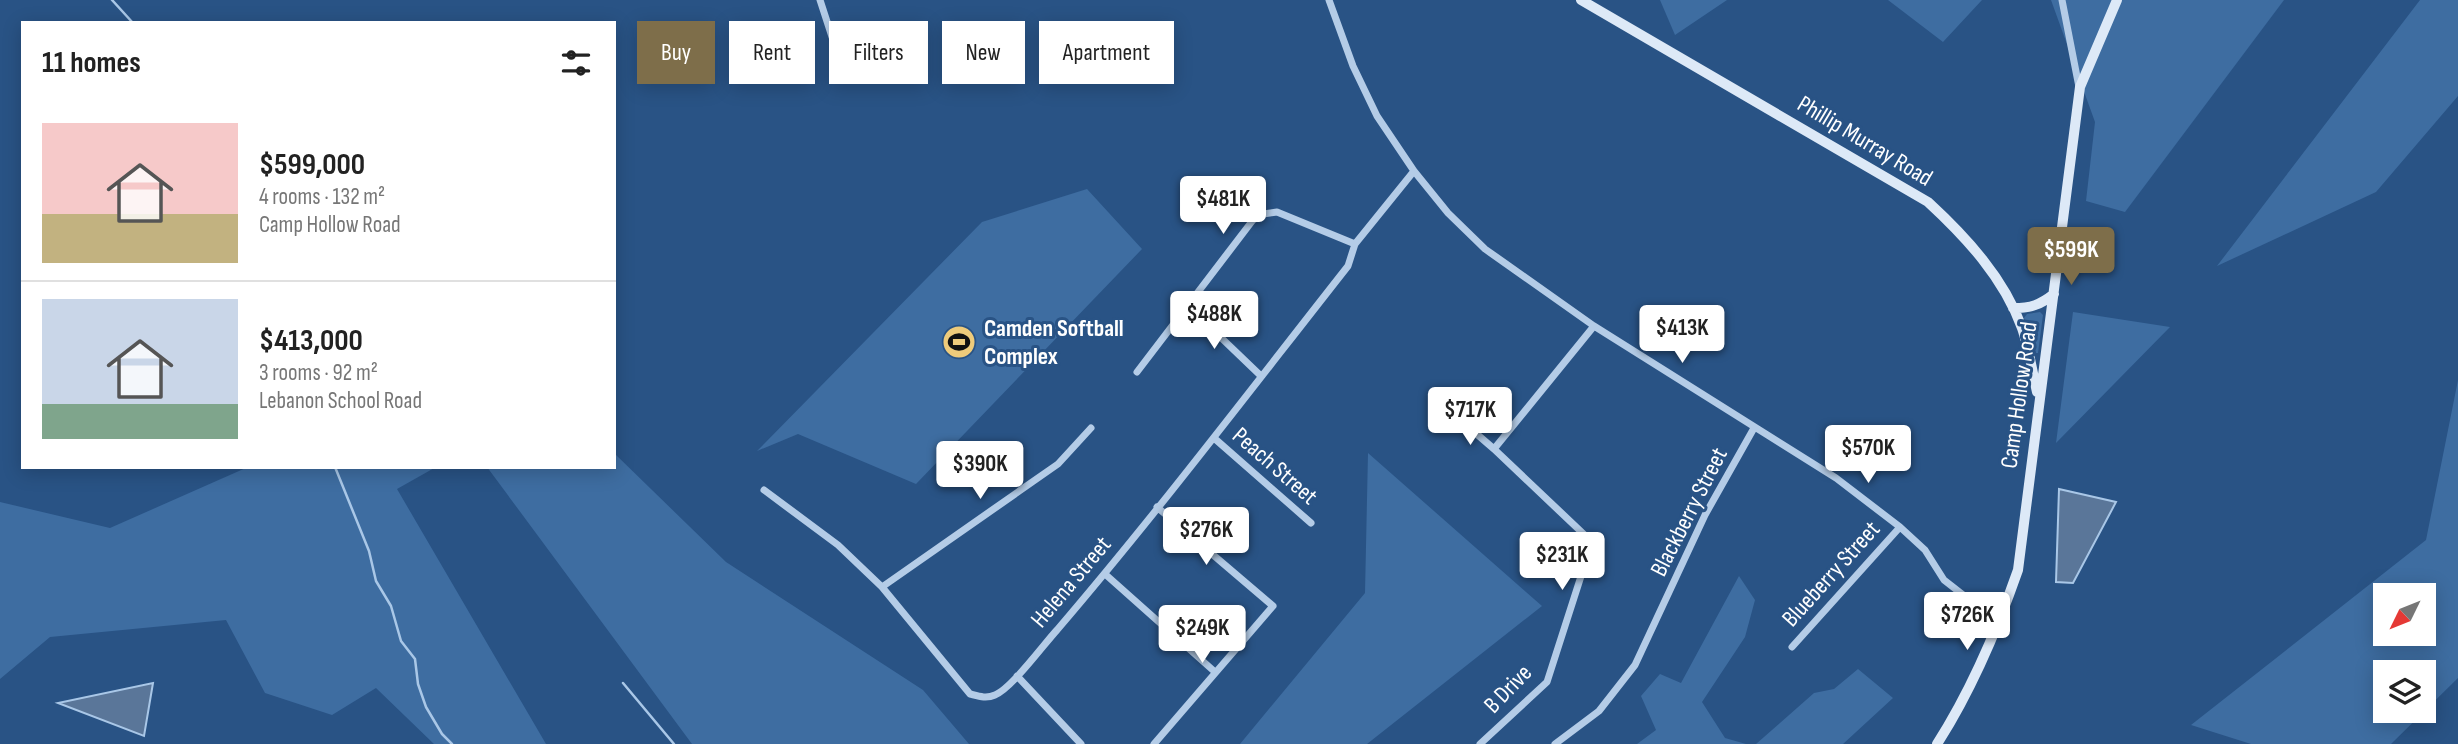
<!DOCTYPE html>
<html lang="en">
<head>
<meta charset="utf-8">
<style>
	:root { --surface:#fff; --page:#f2f2f2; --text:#222; --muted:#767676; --line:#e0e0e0; --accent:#7e6e4a }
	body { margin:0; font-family:"Sofia Sans Condensed",sans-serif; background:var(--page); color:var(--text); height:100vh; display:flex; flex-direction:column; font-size:26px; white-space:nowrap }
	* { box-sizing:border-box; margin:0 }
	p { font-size:23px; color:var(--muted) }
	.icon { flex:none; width:38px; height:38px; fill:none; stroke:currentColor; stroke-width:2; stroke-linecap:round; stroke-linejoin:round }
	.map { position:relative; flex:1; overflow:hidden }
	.side { position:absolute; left:21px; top:21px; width:595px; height:448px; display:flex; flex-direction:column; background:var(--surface); border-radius:0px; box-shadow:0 4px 18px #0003 }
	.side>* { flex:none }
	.banner { position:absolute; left:637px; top:21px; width:665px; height:63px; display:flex; gap:14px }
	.needle { width:46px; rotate:227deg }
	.buttons { position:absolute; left:2373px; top:583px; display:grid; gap:14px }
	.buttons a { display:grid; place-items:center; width:63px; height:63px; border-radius:0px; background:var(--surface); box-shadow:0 4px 18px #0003; font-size:35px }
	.price { position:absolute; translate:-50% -60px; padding:0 16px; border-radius:7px; background:#fff; color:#222; font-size:23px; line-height:46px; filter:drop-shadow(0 2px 4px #0008) }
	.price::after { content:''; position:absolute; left:50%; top:42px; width:21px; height:16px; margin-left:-10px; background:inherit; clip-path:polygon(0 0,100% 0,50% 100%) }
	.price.on { background:var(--accent); color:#fff }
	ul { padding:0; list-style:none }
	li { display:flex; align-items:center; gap:21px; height:175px; padding:0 21px }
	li+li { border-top:2px solid var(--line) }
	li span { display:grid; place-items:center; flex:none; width:196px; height:140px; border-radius:0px; color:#555 }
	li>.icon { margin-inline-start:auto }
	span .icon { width:84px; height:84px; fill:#fffc; stroke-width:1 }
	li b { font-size:30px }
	h2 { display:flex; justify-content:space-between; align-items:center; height:84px; padding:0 21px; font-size:30px }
	.tag { padding:0 24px; border-radius:0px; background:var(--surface); box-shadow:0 4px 18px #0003; font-size:24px; line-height:63px }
	.tag.on { background:var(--accent); color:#fff }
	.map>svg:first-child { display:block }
</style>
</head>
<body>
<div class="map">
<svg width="2458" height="744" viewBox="0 0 2458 744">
	<rect width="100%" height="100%" fill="#295385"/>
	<path fill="#3e6da1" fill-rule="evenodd" d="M 1660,0 L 1727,0 L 1675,35 Z
		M 1888,0 L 1982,0 L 1943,42 Z
		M 2051,0 L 2284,0 L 2125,212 L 2086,201 L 2095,122 Z
		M 2420,0 L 2458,0 L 2458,96 L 2376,192 L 2217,266 Z
		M 1087,189 L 1142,249 L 916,484 L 798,434 L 757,451 L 982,222 Z
		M 2040,312 L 2043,315 L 2038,353 L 2036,353 L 2024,318 L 2027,314 Z
		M 2073,312 L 2170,327 L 2056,443 Z
		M 2458,380 L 2458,678 L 2391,744 L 2251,744 L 2191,725 L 2426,540 ZM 2385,595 L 2424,595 L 2424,634 L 2385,634 ZM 2385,672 L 2424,672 L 2424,710 L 2385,710 Z
		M 614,453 L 726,562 L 923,690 L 969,744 L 692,744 L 487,467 L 614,467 Z
		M 1368,453 L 1542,606 L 1367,744 L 1240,744 L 1365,593 Z
		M 248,467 L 436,467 L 397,489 L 546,744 L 434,744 L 376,688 L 332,715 L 265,693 L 226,620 L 50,637 L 0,679 L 0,502 L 110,528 Z
		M 1739,576 L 1755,600 L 1745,637 L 1702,702 L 1725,738 L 1746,744 L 1637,744 L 1656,730 L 1641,696 L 1660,674 L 1681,683 Z
		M 1858,669 L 1893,698 L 1843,744 L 1756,744 L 1814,693 L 1834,689 Z"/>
	<path fill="#5a7699" stroke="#a9c7e7" stroke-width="2" d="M 2059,489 L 2116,502 L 2073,583 L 2056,582 Z
		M 153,683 L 144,736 L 58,703 Z"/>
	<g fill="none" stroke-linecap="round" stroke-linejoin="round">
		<path stroke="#a9c7e7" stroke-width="2.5" d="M 112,0 L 133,23
			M 335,467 L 369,551 L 376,581 L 391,606 L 401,641 L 415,659 L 418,684 L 426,707 L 442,734 L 452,744
			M 623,683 L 674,744"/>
		<path stroke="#b4cce7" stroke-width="7" d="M 820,0 L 846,80
			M 1329,0 L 1353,66 L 1377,116 L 1414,171 L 1448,213 L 1485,249 L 1594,326 L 1836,478 L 1900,527 L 1925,550 L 1944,580 L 1999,623
			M 2062,0 L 2079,87
			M 1187,305 L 1261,376
			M 1137,372 L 1253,220 L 1263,214 L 1277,212 L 1355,244
			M 1464,423 L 1494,449 L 1592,542 L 1547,682 L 1480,744
			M 1214,438 L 1311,523
			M 1494,449 L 1594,326
			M 764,490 L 838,545 L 882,587 L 970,694 C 978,696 986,699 995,695 C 1011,689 1044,644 1057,630 C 1158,512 1252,388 1348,266 L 1355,244 L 1414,171
			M 1105,574 L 1215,672
			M 882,587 L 1058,464 L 1091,428
			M 1792,647 L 1900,527
			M 1017,676 L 1081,744
			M 1154,744 L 1273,606 L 1157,507
			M 1555,744 L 1599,711 L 1635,665 L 1705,515 L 1754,428"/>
		<path stroke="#dde9f7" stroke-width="10" d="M 1581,0 L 1928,202 C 1966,237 2004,278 2022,328 C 2029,348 2032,371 2037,392
			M 2013,308 C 2031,308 2040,305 2054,294
			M 1937,744 C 1971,691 1997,630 2018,570 L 2080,87 L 2117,0"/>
	</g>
	<defs>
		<symbol id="stadium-disc" viewBox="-11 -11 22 22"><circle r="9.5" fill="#eecb7b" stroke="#295385"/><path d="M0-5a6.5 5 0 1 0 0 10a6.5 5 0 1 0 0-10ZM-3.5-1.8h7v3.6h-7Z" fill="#111"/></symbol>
	</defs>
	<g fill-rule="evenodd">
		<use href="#stadium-disc" x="940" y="323" width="38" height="38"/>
	</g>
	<g text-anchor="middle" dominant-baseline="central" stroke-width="6" stroke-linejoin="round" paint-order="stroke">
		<g font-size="24" fill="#fff" stroke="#295385">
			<text transform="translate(1865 141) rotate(31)">Phillip Murray Road</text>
			<text transform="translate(2019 395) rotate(-82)">Camp Hollow Road</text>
			<text transform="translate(1275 466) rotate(41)">Peach Street</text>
			<text transform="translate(1689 512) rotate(-63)">Blackberry Street</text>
			<text transform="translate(1831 574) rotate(-48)">Blueberry Street</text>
			<text transform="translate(1071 582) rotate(-50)">Helena Street</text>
			<text transform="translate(1508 689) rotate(-46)">B Drive</text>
		</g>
		<g font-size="24" font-weight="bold" fill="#fff" stroke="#295385" text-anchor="start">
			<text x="984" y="328">Camden Softball<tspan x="984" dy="28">Complex</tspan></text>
		</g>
	</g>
</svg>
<div class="buttons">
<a><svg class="needle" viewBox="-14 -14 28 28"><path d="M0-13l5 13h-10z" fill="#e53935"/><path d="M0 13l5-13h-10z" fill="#767676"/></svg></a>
<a><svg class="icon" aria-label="layers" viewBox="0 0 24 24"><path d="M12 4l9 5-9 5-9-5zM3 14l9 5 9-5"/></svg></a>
</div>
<b class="price" style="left:1223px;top:236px">$481K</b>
<b class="price on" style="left:2071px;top:287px">$599K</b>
<b class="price" style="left:1214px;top:351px">$488K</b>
<b class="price" style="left:1682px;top:365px">$413K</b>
<b class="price" style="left:1470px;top:447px">$717K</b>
<b class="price" style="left:1868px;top:485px">$570K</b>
<b class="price" style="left:980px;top:501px">$390K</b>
<b class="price" style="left:1206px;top:567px">$276K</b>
<b class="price" style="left:1562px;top:592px">$231K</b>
<b class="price" style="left:1967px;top:652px">$726K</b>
<b class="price" style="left:1202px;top:665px">$249K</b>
<div class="banner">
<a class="tag on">Buy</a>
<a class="tag">Rent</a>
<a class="tag">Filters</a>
<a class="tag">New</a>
<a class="tag">Apartment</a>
</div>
<section class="side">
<h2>11 homes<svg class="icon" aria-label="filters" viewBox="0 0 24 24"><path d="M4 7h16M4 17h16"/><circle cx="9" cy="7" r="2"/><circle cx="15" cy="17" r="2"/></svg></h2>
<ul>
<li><span style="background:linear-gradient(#f6c9c9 65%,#c2b280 0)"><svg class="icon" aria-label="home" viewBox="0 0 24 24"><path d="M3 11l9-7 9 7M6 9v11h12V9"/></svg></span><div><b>$599,000</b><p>4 rooms · 132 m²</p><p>Camp Hollow Road</p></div></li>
<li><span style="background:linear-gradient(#c9d6e8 75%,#7fa58c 0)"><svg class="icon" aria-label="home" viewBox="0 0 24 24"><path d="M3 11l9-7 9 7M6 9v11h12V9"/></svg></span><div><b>$413,000</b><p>3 rooms · 92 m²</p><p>Lebanon School Road</p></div></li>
</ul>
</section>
</div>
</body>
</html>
